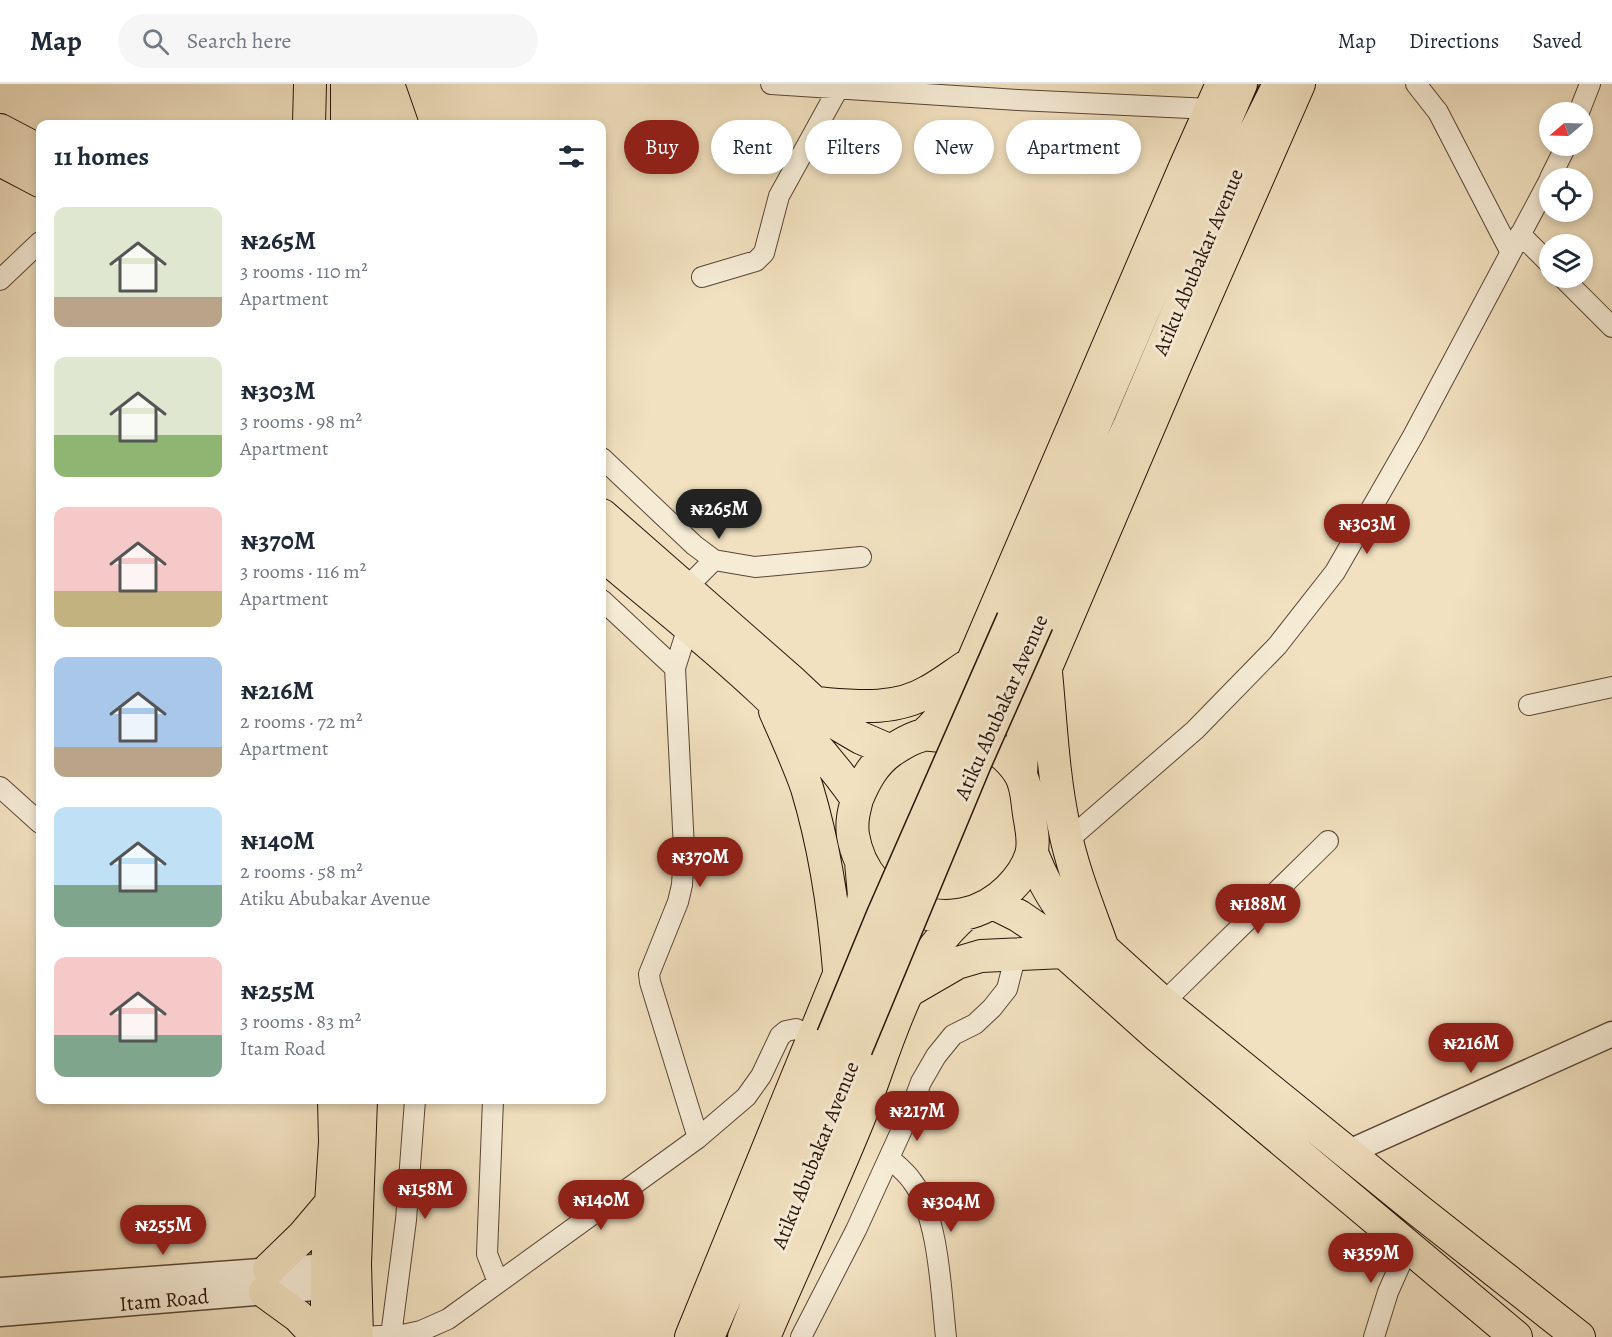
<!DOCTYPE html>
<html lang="en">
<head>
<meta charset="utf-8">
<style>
	:root { --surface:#fff; --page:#f6f6f7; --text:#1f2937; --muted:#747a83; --line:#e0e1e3; --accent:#8f2418 }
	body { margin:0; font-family:Alegreya,serif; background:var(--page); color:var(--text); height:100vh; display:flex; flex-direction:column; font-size:22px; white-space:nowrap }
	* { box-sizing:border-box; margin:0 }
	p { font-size:20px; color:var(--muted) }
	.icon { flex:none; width:33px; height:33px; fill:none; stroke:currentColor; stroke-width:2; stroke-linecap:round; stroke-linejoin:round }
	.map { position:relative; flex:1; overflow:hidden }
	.drawer { position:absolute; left:36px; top:36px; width:570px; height:984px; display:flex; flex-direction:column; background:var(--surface); border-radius:12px; box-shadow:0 3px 9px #0003 }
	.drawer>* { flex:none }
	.banner { position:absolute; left:624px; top:36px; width:570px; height:54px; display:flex; gap:12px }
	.needle { width:39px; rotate:251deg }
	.buttons { position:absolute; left:1539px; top:18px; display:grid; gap:12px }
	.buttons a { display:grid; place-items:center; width:54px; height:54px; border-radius:50%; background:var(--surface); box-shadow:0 3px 9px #0003; font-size:30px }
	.price { position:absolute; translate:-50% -51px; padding:0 14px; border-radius:21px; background:var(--accent); color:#fff; font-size:20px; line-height:39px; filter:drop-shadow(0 2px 3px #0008) }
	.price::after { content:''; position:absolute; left:50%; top:36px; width:18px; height:14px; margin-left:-9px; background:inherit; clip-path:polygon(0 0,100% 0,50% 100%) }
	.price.on { background:#222; color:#fff }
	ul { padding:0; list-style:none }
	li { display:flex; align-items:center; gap:18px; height:150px; padding:0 18px }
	li span { display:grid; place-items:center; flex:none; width:168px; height:120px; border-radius:12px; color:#555 }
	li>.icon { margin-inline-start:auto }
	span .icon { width:72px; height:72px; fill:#fffc; stroke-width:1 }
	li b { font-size:26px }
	h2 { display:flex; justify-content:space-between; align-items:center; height:72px; padding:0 18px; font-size:26px }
	.tag { padding:0 21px; border-radius:27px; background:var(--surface); box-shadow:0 3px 9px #0003; font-size:21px; line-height:54px }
	.tag.on { background:var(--accent); color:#fff }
	header { display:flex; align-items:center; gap:36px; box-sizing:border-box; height:84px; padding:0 30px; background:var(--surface); border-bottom:2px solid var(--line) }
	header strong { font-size:28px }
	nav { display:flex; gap:33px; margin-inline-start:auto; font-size:21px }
	.search { width:420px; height:54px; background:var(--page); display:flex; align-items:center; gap:15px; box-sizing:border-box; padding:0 21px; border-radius:33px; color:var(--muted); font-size:22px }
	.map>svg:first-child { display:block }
</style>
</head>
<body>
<header>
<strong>Map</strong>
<div class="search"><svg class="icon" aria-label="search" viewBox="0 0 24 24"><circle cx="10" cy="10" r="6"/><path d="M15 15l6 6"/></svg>Search here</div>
<nav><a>Map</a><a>Directions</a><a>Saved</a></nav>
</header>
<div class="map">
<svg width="1612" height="1253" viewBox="0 0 1612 1253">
	<rect width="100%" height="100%" fill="#f1e1c0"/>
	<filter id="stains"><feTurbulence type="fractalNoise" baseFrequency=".00333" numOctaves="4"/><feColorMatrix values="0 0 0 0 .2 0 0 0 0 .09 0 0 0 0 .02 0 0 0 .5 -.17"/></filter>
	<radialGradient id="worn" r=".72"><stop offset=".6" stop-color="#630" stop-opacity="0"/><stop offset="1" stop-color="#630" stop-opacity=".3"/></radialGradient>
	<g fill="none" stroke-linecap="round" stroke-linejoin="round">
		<defs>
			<path id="minor" d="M 771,0 L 1018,16 L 1211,25
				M 1416,0 L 1438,28 L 1510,167
				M 1579,28 L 1590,0
				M 1550,94 L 1566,62
				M 1520,150 L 1550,180
				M 702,193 L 756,177 L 764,169 L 779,112 L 838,5
				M 1563,194 L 1612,243
				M 0,196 L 40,158
				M 602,374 L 694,461 L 714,476 L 755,483 L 861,473
				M 686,504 L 714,476
				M 602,516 L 675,584
				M 688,543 L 675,584 L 684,765 L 682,801 L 678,818 L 649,890 L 650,898 L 698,1054
				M 1529,621 L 1612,603
				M 0,703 L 40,739
				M 1067,757 L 1195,646 L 1277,562 L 1335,488 L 1413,352 L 1550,95
				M 1163,919 L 1328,757
				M 493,1016 L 487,1170 L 498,1198
				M 889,1074 C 897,1081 906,1088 912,1097 C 939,1132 941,1209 946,1253
				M 391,1252 L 406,1136 L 415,1016
				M 357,1253 L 402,1251 L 421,1247 L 448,1235 L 698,1054 L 746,1013 L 761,992 L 780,952 L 786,947 L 796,945 L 813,953
				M 801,1253 L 856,1146 L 909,1030 L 921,998 L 936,972 L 953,951 L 975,940 L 992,924 L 1007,905 L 1016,870
				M 1374,1253 L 1388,1208 L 1408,1163"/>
			<path id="tertiary" d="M 1347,1069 L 1612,950
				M 0,1206 L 327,1182
				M 0,1230 L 327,1203"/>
			<path id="primary" d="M 1012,535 C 1090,357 1164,178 1242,0
				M 1038,539 L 1129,340 L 1250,56 L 1278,0
				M 709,1253 L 748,1164 L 832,952
				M 743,1253 L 857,965"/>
			<path id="trunk" d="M 375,0 L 375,40
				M 388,0 L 402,40
				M 309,40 L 310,0
				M 347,40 L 347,0
				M 0,46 L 40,67
				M 0,76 L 40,97
				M 602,431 L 789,595 L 837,640 L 861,654 L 891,667
				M 602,470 C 691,546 789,617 857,715 C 854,727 851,738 853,751 C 865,825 954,860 1009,805 C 1019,795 1027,784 1031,771 C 1035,758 1031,743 1029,730 C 1027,717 1027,702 1020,690 C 1010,673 989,657 970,653 C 961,652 951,652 942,652 C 936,652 930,650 924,651 C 913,653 900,661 891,667 C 874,679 865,696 857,715
				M 1046,588 C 1051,640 1053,692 1064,743 C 1072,784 1088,823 1102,862
				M 815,619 C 853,622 894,628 929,607 C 944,599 957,588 972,579
				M 775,627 C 786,652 798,678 807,704 C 825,764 834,824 839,886
				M 924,651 C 947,630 954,616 968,588 L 1185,83 L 1222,0
				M 1021,691 L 1023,646 L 1030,621 L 1175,282 L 1299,0
				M 1032,769 C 1041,792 1050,811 1066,831 L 1163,919 L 1418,1126 L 1579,1253
				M 993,819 L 1019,832 L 1038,845 L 1159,953 L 1516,1253
				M 907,908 L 957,879 L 981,872 L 1064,868
				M 269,1185 L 303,1152 L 330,1120
				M 265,1208 L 298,1232 L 318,1253
				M 327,1253 L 327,1182 L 335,1058 L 334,1016
				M 357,1253 L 355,1180 L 361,1016
				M 691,1253 L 858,844 L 864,811 L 861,778
				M 764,1253 C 795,1180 829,1108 859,1034 C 889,960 902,886 965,830"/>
		</defs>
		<use href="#minor" stroke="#5a4636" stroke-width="22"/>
		<use href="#tertiary" stroke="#5a4636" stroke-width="27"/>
		<use href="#primary" stroke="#281308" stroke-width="33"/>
		<use href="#trunk" stroke="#281308" stroke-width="34"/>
		<use href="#minor" stroke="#f6ecd6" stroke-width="20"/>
		<use href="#tertiary" stroke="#f6ecd6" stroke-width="24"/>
		<use href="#primary" stroke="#f1e1c0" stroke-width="30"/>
		<use href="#trunk" stroke="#f1e1c0" stroke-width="32"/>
		<defs>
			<path id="primary-bridge" d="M 832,952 L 882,831 L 1012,535
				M 857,965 L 976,679 L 1038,539"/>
		</defs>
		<use href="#primary-bridge" stroke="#281308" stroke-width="33" stroke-linecap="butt"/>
		<use href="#primary-bridge" stroke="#f1e1c0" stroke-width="30"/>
	</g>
	<g text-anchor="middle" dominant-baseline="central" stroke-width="6" stroke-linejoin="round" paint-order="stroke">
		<g font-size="21" fill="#281308" stroke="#f6ecd6">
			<text transform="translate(1198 178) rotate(-67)">Atiku Abubakar Avenue</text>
			<text transform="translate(1001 623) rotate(-66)">Atiku Abubakar Avenue</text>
			<text transform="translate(815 1071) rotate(-68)">Atiku Abubakar Avenue</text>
			<text transform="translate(164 1216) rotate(-5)">Itam Road</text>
		</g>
	</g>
	<rect width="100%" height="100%" filter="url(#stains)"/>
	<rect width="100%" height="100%" fill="url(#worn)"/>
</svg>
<div class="buttons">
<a><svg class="needle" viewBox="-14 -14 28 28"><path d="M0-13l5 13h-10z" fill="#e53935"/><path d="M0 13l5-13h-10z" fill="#747a83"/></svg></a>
<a><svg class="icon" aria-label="locate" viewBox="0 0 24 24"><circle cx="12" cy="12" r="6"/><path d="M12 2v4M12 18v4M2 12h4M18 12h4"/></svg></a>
<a><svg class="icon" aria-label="layers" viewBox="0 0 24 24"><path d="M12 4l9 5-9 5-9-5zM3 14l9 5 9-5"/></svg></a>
</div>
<b class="price on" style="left:719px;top:456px">₦265M</b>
<b class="price" style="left:1367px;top:471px">₦303M</b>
<b class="price" style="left:700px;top:804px">₦370M</b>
<b class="price" style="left:1258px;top:851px">₦188M</b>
<b class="price" style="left:1471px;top:990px">₦216M</b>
<b class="price" style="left:917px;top:1058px">₦217M</b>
<b class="price" style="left:425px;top:1136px">₦158M</b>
<b class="price" style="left:601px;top:1147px">₦140M</b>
<b class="price" style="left:951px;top:1149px">₦304M</b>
<b class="price" style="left:163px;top:1172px">₦255M</b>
<b class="price" style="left:1371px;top:1200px">₦359M</b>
<div class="banner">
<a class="tag on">Buy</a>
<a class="tag">Rent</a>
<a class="tag">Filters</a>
<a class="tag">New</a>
<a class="tag">Apartment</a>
</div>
<section class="drawer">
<h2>11 homes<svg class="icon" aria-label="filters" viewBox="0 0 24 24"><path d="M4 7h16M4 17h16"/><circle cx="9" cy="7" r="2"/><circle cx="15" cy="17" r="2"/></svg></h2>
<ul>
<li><span style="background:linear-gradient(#dfe7d0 75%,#b9a48a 0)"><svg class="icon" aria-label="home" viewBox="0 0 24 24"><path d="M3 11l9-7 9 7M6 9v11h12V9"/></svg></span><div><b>₦265M</b><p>3 rooms · 110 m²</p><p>Apartment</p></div></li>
<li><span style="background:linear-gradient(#dfe7d0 65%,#8fb573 0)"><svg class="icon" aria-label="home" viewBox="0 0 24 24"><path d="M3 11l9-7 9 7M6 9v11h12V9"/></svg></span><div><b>₦303M</b><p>3 rooms · 98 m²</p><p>Apartment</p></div></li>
<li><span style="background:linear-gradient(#f6c9c9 70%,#c2b280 0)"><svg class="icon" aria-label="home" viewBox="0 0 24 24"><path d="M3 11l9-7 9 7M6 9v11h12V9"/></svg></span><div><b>₦370M</b><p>3 rooms · 116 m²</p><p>Apartment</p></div></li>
<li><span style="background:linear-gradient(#a9c7e8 75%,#b9a48a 0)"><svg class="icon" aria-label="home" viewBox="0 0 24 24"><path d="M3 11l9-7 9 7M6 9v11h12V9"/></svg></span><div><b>₦216M</b><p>2 rooms · 72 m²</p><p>Apartment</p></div></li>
<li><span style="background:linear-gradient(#bfe0f5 65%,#7fa58c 0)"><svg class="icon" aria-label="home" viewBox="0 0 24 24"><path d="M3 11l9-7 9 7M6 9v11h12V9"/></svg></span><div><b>₦140M</b><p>2 rooms · 58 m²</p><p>Atiku Abubakar Avenue</p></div></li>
<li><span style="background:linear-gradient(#f6c9c9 65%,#7fa58c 0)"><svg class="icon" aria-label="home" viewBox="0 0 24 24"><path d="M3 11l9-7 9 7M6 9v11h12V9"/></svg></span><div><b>₦255M</b><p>3 rooms · 83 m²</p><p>Itam Road</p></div></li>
</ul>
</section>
</div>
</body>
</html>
